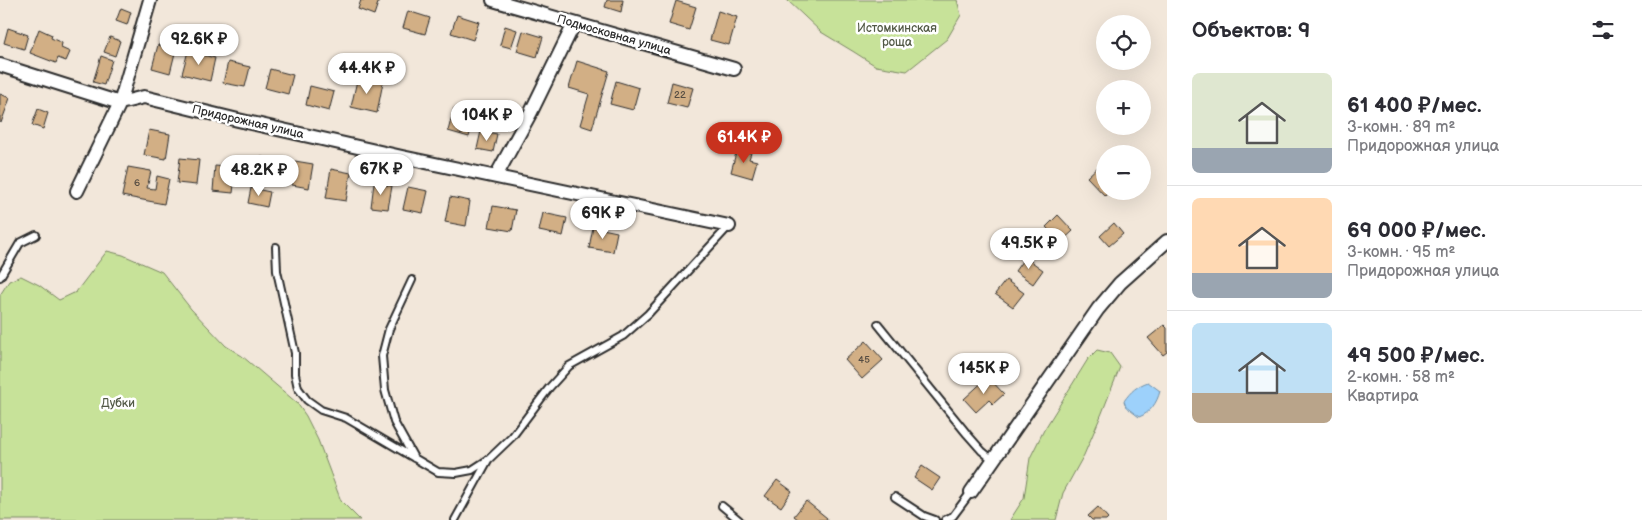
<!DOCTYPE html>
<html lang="ru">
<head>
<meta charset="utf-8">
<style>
	:root { --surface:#fff; --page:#f7f7f7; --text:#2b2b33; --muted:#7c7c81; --line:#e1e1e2; --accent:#c8321e }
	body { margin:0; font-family:"Balsamiq Sans",sans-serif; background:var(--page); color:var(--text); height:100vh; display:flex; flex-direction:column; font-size:19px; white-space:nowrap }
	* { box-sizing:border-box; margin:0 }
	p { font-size:16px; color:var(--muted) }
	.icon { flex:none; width:28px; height:28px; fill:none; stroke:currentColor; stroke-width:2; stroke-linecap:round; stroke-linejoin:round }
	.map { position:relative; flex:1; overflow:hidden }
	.drawer { display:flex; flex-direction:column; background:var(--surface); width:475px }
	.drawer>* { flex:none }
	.controls { position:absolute; left:1096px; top:15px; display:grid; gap:10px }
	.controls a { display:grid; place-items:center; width:55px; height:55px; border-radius:50%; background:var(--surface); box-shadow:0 5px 20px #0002; font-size:25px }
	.price { position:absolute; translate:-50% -42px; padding:0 11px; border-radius:18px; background:#fff; color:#222; font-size:16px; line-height:32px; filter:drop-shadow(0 1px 2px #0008) }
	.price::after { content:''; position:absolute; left:50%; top:30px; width:15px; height:11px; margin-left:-8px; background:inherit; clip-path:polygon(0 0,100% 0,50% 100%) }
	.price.on { background:var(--accent); color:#fff }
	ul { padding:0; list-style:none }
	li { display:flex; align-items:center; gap:15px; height:125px; padding:0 25px }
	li+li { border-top:1px solid var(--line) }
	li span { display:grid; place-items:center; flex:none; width:140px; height:100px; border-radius:8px; color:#555 }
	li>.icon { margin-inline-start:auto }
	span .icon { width:60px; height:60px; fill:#fffc; stroke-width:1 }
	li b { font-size:21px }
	h2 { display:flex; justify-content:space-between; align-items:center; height:60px; padding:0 25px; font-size:21px }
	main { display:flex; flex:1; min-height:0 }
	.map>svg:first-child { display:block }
</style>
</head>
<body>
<main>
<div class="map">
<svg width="1167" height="520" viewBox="0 0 1167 520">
	<rect width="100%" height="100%" fill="#f2e7da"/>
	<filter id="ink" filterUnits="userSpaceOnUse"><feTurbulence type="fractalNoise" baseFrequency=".02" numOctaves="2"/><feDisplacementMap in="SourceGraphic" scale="10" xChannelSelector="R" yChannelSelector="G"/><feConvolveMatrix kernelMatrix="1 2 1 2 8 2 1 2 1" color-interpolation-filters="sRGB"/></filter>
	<g filter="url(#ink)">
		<path fill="#c7e299" stroke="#798662" d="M 787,0 L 957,0 L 961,15 L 947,39 L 907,71 L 876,66 L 854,52 L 821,32 Z
			M 107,251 L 123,255 L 162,272 L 191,309 L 226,346 L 242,356 L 297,403 L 306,416 L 318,440 L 341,501 L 360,520 L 0,520 L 0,295 L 9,281 L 21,276 L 39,285 L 59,300 L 76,292 Z
			M 1097,350 L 1110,353 L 1120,367 L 1102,413 L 1084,455 L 1063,493 L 1056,520 L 1010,520 L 1024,498 L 1030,458 L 1044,430 L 1088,359 Z"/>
		<path fill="#9dd1fb" stroke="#6f8fa8" d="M 1148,382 L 1160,391 C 1157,403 1150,413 1139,417 L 1126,407 L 1124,401 C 1131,391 1137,386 1148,382 Z"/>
		<path fill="#d2af85" stroke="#2b2b2b" d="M 361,0 L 379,0 L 374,15 L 358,9 Z
			M 607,0 L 623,0 L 621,12 L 605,7 Z
			M 676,1 L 696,7 L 689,30 L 669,24 Z
			M 121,8 L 131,12 L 127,25 L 116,21 Z
			M 408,11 L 430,18 L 425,34 L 403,28 Z
			M 718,11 L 737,17 L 729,45 L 710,40 Z
			M 457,15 L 479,22 L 473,40 L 451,33 Z
			M 505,26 L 517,30 L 511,48 L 500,45 Z
			M 8,28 L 28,35 L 24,49 L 4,43 Z
			M 39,29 L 52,35 L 51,38 L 62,43 L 61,48 L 70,52 L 66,61 L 58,58 L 56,63 L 30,53 Z
			M 523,31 L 543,37 L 537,57 L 517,51 Z
			M 110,37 L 120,41 L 115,56 L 104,52 Z
			M 158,45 L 176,49 L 170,73 L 152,68 Z
			M 188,51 L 215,58 L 210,81 L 182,74 Z
			M 101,56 L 112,60 L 104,85 L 93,82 Z
			M 577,61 L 609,71 L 592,129 L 580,125 L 589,94 L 569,88 Z
			M 228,62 L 250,67 L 245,87 L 223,83 Z
			M 270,69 L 293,75 L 288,94 L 265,88 Z
			M 358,76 L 383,82 L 377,113 L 351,107 Z
			M 616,81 L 639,88 L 633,110 L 610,104 Z
			M 672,82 L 693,88 L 687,108 L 667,103 Z
			M 310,86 L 334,92 L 329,111 L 306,105 Z
			M 0,94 L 10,98 L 1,123 L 0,122 Z
			M 454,108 L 475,113 L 469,137 L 448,131 Z
			M 38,109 L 48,113 L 43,129 L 32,125 Z
			M 149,130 L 170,134 L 166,159 L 144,155 Z
			M 481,131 L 497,134 L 493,152 L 477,149 Z
			M 737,149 L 751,153 L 749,159 L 757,161 L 752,178 L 731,172 Z
			M 261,157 L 279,160 L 275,182 L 257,179 Z
			M 180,158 L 199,160 L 196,185 L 177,183 Z
			M 295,161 L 313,164 L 309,188 L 292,185 Z
			M 1100,165 L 1105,171 L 1105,191 L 1110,191 L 1105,196 L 1087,177 Z
			M 215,166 L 236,168 L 233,193 L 213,191 Z
			M 128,167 L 151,171 L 147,188 L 155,189 L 157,176 L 169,179 L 164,204 L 122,196 Z
			M 331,169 L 351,173 L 346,201 L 326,198 Z
			M 374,183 L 392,186 L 388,209 L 371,207 Z
			M 408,187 L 428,191 L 423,213 L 403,209 Z
			M 251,188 L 270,192 L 267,207 L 248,203 Z
			M 450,197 L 470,201 L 466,226 L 445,222 Z
			M 493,206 L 516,210 L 512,231 L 489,227 Z
			M 543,213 L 567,218 L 563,236 L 539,231 Z
			M 1058,215 L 1073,231 L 1061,242 L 1046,227 Z
			M 1114,223 L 1123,234 L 1109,246 L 1100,236 Z
			M 593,227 L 617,232 L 613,252 L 589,248 Z
			M 1025,257 L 1043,270 L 1033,284 L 1015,271 Z
			M 1006,280 L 1024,293 L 1013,307 L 995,294 Z
			M 1164,325 L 1167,328 L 1167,352 L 1163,355 L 1148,338 Z
			M 866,341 L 883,360 L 862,379 L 845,360 Z
			M 988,377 L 1004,394 L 993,404 L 989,400 L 976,412 L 964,399 Z
			M 922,466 L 940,478 L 932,490 L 914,478 Z
			M 777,480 L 792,491 L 781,507 L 765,496 Z
			M 806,501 L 827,518 L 826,520 L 799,520 L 794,516 Z
			M 1098,507 L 1108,518 L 1106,520 L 1092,520 L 1088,516 Z"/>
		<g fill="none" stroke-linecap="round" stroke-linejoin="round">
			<defs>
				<path id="lane" d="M 276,247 L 277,271 L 295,353 L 295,374 L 298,388 L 307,400 L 321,410 L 346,418 L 438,472 L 456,473 L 472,470 L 489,459 L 512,437 L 549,388 L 569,366 L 623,336 L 648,314 L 729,226
					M 0,277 L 20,243 L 36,235
					M 412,280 L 389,329 L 382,356 L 385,390 L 394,422 L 414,458
					M 878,324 L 967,434 L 982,451 L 993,460
					M 895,497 L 924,516 L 935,520
					M 722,506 L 739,520
					M 455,520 L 488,460
					M 945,520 L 953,516 L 971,492"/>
				<path id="street" d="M 493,0 L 734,69
					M 0,65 L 120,103 L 144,97 L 238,120 L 402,157 L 729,226
					M 496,176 L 531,112 L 574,24
					M 77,191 L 120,103 L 150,0
					M 971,492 L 1098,309 L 1120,283 L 1167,241"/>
			</defs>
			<use href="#lane" stroke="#2b2b2b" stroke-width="10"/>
			<use href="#street" stroke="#2b2b2b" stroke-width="16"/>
			<use href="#lane" stroke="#fff" stroke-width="6"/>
			<use href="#street" stroke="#fff" stroke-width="12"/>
		</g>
	</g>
	<g text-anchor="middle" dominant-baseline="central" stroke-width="5" stroke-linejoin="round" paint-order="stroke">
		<g font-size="10" fill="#554c42">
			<text x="680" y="95">22</text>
			<text x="137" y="183">6</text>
			<text x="864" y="360">45</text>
		</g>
		<g font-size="12" fill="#525946" stroke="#fff">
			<text x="897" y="28">Истомкинская<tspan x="897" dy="14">роща</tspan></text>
			<text x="118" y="403">Дубки</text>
		</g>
		<g font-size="12" fill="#2b2b2b" stroke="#fff">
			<text transform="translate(614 35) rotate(16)">Подмосковная улица</text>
			<text transform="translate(248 122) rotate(13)">Придорожная улица</text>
		</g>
	</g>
</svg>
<div class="controls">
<a><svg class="icon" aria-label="locate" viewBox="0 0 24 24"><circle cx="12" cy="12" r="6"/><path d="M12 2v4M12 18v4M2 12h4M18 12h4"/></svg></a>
<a>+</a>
<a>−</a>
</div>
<b class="price" style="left:199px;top:66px">92.6K ₽</b>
<b class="price" style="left:367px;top:95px">44.4K ₽</b>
<b class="price" style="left:487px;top:142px">104K ₽</b>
<b class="price on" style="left:744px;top:164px">61.4K ₽</b>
<b class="price" style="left:381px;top:196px">67K ₽</b>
<b class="price" style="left:259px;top:197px">48.2K ₽</b>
<b class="price" style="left:603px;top:240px">69K ₽</b>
<b class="price" style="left:1029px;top:270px">49.5K ₽</b>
<b class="price" style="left:984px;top:395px">145K ₽</b>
</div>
<section class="drawer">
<h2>Объектов: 9<svg class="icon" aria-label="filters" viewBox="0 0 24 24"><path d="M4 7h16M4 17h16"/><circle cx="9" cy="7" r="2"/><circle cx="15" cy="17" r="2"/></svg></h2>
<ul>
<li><span style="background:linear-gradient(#dfe7d0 75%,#9aa5b1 0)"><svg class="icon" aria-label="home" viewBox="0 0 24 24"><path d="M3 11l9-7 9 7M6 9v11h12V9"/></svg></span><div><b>61 400 ₽/мес.</b><p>3-комн. · 89 m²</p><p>Придорожная улица</p></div></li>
<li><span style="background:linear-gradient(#ffd9b3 75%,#9aa5b1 0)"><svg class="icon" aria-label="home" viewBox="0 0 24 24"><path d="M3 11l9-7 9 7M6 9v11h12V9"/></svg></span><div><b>69 000 ₽/мес.</b><p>3-комн. · 95 m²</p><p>Придорожная улица</p></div></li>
<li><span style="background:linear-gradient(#bfe0f5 70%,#b9a48a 0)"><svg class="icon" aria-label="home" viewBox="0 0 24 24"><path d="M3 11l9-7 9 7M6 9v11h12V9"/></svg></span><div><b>49 500 ₽/мес.</b><p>2-комн. · 58 m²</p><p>Квартира</p></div></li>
</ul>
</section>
</main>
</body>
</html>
